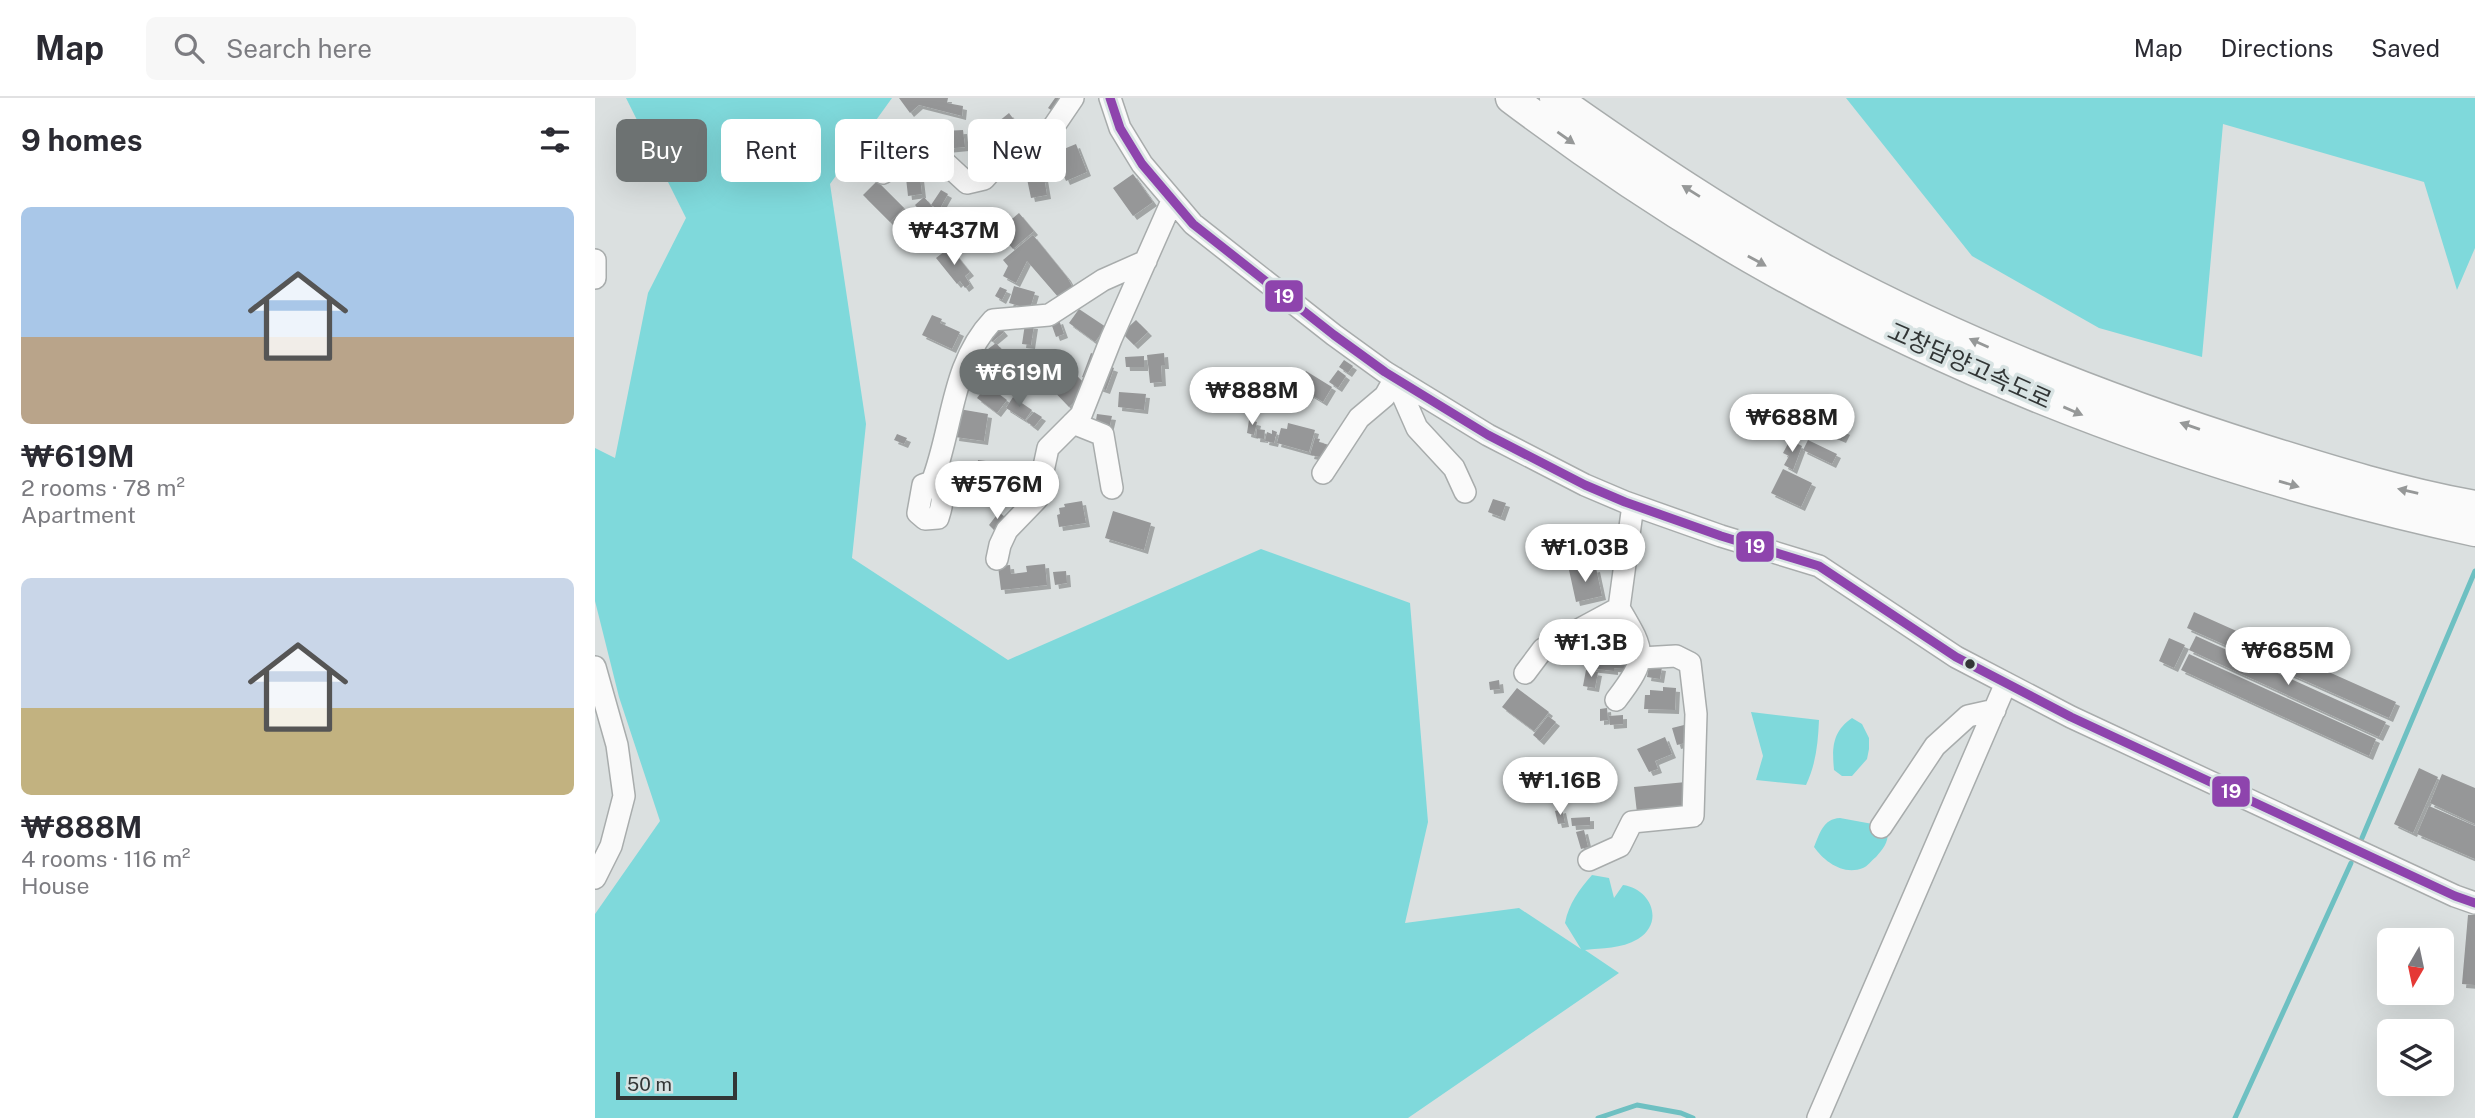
<!DOCTYPE html>
<html lang="en">
<head>
<meta charset="utf-8">
<style>
	:root { --surface:#fff; --page:#f7f7f7; --text:#2b2b33; --muted:#7c7c81; --line:#e1e1e2; --accent:#6d7272 }
	body { margin:0; font-family:"Public Sans","Noto Sans KR",sans-serif; background:var(--page); color:var(--text); height:100vh; display:flex; flex-direction:column; font-size:26px; white-space:nowrap }
	* { box-sizing:border-box; margin:0 }
	p { font-size:23px; color:var(--muted) }
	.icon { flex:none; width:38px; height:38px; fill:none; stroke:currentColor; stroke-width:2; stroke-linecap:round; stroke-linejoin:round }
	.map { position:relative; flex:1; overflow:hidden }
	.panel { display:flex; flex-direction:column; background:var(--surface); width:595px }
	.panel>* { flex:none }
	.top-card { position:absolute; left:21px; top:21px; width:665px; height:63px; display:flex; gap:14px }
	.needle { width:46px; rotate:189deg }
	.fabs { position:absolute; left:1782px; top:830px; display:grid; gap:14px }
	.fabs a { display:grid; place-items:center; width:77px; height:77px; border-radius:10px; background:var(--surface); box-shadow:0 7px 28px #0002; font-size:35px }
	.scale { position:absolute; left:21px; bottom:18px; width:121px; box-sizing:border-box; padding-left:7px; border:4px solid #323636; border-top:0; font-size:19px; line-height:24px; white-space:nowrap; color:#323636; -webkit-text-stroke:5px #d8e3e3; paint-order:stroke }
	.price { position:absolute; translate:-50% -60px; padding:0 16px; border-radius:24px; background:#fff; color:#222; font-size:23px; line-height:46px; filter:drop-shadow(0 2px 4px #0008) }
	.price::after { content:''; position:absolute; left:50%; top:42px; width:21px; height:16px; margin-left:-10px; background:inherit; clip-path:polygon(0 0,100% 0,50% 100%) }
	.price.active { background:var(--accent); color:#fff }
	ul { padding:0; list-style:none }
	li { display:grid; align-content:center; gap:14px; height:371px; padding:0 21px }
	li span { display:grid; place-items:center; height:217px; border-radius:10px; color:#555 }
	li>.icon { margin-inline-start:auto }
	span .icon { width:126px; height:126px; fill:#fffc; stroke-width:1 }
	li b { font-size:30px }
	h2 { display:flex; justify-content:space-between; align-items:center; height:84px; padding:0 21px; font-size:30px }
	.chip { padding:0 24px; border-radius:10px; background:var(--surface); box-shadow:0 7px 28px #0002; font-size:24px; line-height:63px }
	.chip.active { background:var(--accent); color:#fff }
	header { display:flex; align-items:center; gap:42px; box-sizing:border-box; height:98px; padding:0 35px; background:var(--surface); border-bottom:2px solid var(--line) }
	header strong { font-size:33px }
	nav { display:flex; gap:38px; margin-inline-start:auto; font-size:24px }
	.search { width:490px; height:63px; background:var(--page); display:flex; align-items:center; gap:18px; box-sizing:border-box; padding:0 24px; border-radius:10px; color:var(--muted); font-size:26px }
	main { display:flex; flex:1; min-height:0 }
	.map>svg:first-child { display:block }
</style>
</head>
<body>
<header>
<strong>Map</strong>
<div class="search"><svg class="icon" aria-label="search" viewBox="0 0 24 24"><circle cx="10" cy="10" r="6"/><path d="M15 15l6 6"/></svg>Search here</div>
<nav><a>Map</a><a>Directions</a><a>Saved</a></nav>
</header>
<main>
<section class="panel">
<h2>9 homes<svg class="icon" aria-label="filters" viewBox="0 0 24 24"><path d="M4 7h16M4 17h16"/><circle cx="9" cy="7" r="2"/><circle cx="15" cy="17" r="2"/></svg></h2>
<ul>
<li><span style="background:linear-gradient(#a9c7e8 60%,#b9a48a 0)"><svg class="icon" aria-label="home" viewBox="0 0 24 24"><path d="M3 11l9-7 9 7M6 9v11h12V9"/></svg></span><div><b>₩619M</b><p>2 rooms · 78 m²</p><p>Apartment</p></div></li>
<li><span style="background:linear-gradient(#c9d6e8 60%,#c2b280 0)"><svg class="icon" aria-label="home" viewBox="0 0 24 24"><path d="M3 11l9-7 9 7M6 9v11h12V9"/></svg></span><div><b>₩888M</b><p>4 rooms · 116 m²</p><p>House</p></div></li>
</ul>
</section>
<div class="map">
<svg width="1880" height="1020" viewBox="0 0 1880 1020">
	<defs>
		<filter id="shadow"><feDropShadow dx="4" dy="4" stdDeviation="0" flood-color="#0004"/></filter>
	</defs>
	<rect width="100%" height="100%" fill="#dbe0e0"/>
	<path fill="#7fd9db" d="M 31,0 L 297,0 L 235,86 L 271,326 L 257,460 L 413,562 L 666,451 L 815,505 L 833,724 L 810,825 L 924,810 L 986,851 L 970,825 C 974,805 984,792 997,777 L 1014,780 L 1019,800 L 1028,787 C 1056,791 1070,824 1043,841 C 1026,851 1007,850 990,852 L 1024,875 L 813,1020 L 0,1020 L 0,816 L 65,723 L 24,599 L 0,503 L 0,350 L 20,360 L 53,195 L 91,120 Z
		M 1251,0 L 1880,0 L 1880,150 L 1862,192 L 1829,84 L 1628,26 L 1607,259 L 1504,230 L 1377,158 Z
		M 1156,614 L 1224,622 C 1223,645 1221,666 1211,687 L 1161,682 L 1168,658 Z
		M 1257,620 L 1267,626 L 1274,640 L 1274,651 L 1272,661 L 1257,678 L 1247,678 L 1239,672 C 1237,650 1237,634 1257,620 Z
		M 1245,720 L 1283,727 L 1293,734 C 1293,745 1288,751 1281,759 C 1277,762 1272,769 1268,770 C 1248,778 1229,763 1219,749 C 1225,735 1228,721 1245,720 Z"/>
	<g fill="none" stroke-linecap="round" stroke-linejoin="round">
		<path stroke="#6ec0c2" stroke-width="5" d="M 1767,740 L 1880,473
			M 1003,1020 L 1042,1007 L 1086,1015 L 1098,1020
			M 1640,1020 L 1756,765"/>
	</g>
	<path fill="#969798" filter="url(#shadow)" d="M 304,0 L 353,0 L 352,5 L 368,8 L 367,18 L 324,7 L 315,15 Z
		M 460,0 L 467,0 L 461,15 L 453,10 Z
		M 414,15 L 429,35 L 413,47 L 398,28 Z
		M 325,22 L 338,22 L 337,53 L 325,53 Z
		M 368,32 L 370,49 L 350,51 L 349,33 Z
		M 481,46 L 492,74 L 471,83 L 459,55 Z
		M 441,51 L 445,69 L 428,72 L 424,55 Z
		M 448,73 L 452,97 L 436,100 L 431,76 Z
		M 538,76 L 558,104 L 538,118 L 518,90 Z
		M 325,79 L 327,96 L 313,98 L 311,80 Z
		M 282,83 L 309,110 L 295,124 L 268,97 Z
		M 346,92 L 353,96 L 344,112 L 336,107 Z
		M 329,99 L 341,113 L 332,121 L 320,107 Z
		M 424,115 L 439,133 L 418,151 L 399,129 L 414,116 L 417,121 Z
		M 349,116 L 360,129 L 363,126 L 370,134 L 356,146 L 338,125 Z
		M 438,137 L 472,179 L 478,190 L 464,200 L 432,163 L 421,185 L 408,178 L 413,168 L 408,162 Z
		M 355,149 L 375,174 L 370,178 L 375,186 L 370,190 L 365,183 L 362,186 L 341,160 Z
		M 419,188 L 440,194 L 435,211 L 414,205 Z
		M 405,189 L 412,192 L 407,202 L 400,198 Z
		M 484,211 L 511,229 L 500,244 L 474,225 Z
		M 337,217 L 347,221 L 345,225 L 365,234 L 357,251 L 327,237 Z
		M 464,222 L 469,236 L 461,239 L 456,225 Z
		M 541,222 L 553,234 L 539,247 L 527,235 Z
		M 430,226 L 439,227 L 436,247 L 427,246 Z
		M 404,228 L 409,234 L 397,244 L 392,237 Z
		M 401,245 L 415,261 L 403,270 L 389,254 Z
		M 428,255 L 455,265 L 450,283 L 422,275 Z
		M 496,255 L 506,259 L 497,283 L 487,279 Z
		M 569,255 L 570,267 L 566,267 L 567,284 L 555,285 L 552,257 Z
		M 549,258 L 549,269 L 531,269 L 530,259 Z
		M 749,262 L 758,268 L 753,275 L 744,269 Z
		M 511,267 L 519,270 L 511,292 L 502,289 Z
		M 406,272 L 430,279 L 424,297 L 414,294 L 417,285 L 403,281 Z
		M 743,272 L 751,278 L 743,290 L 734,284 Z
		M 477,273 L 494,290 L 474,309 L 452,286 L 463,274 L 466,277 L 469,274 L 472,277 Z
		M 711,273 L 737,289 L 728,304 L 715,296 L 711,302 L 689,289 L 695,280 L 704,285 Z
		M 392,287 L 412,302 L 402,315 L 382,300 Z
		M 524,294 L 551,296 L 549,312 L 523,309 Z
		M 418,299 L 437,312 L 430,322 L 411,310 Z
		M 1201,309 L 1226,321 L 1221,330 L 1196,318 Z
		M 364,311 L 393,316 L 389,343 L 360,339 Z
		M 439,314 L 447,319 L 439,329 L 431,323 Z
		M 502,316 L 517,318 L 514,331 L 500,328 Z
		M 654,322 L 662,324 L 659,337 L 652,335 Z
		M 1228,322 L 1251,333 L 1247,341 L 1224,331 Z
		M 693,325 L 720,332 L 714,354 L 682,345 L 686,330 L 692,331 Z
		M 662,331 L 670,332 L 669,341 L 661,340 Z
		M 677,332 L 682,334 L 679,345 L 670,343 L 672,334 L 677,336 Z
		M 302,336 L 312,340 L 309,346 L 299,342 Z
		M 720,340 L 725,341 L 724,344 L 734,347 L 730,360 L 715,357 Z
		M 1195,342 L 1207,348 L 1198,372 L 1189,367 L 1194,358 L 1188,355 Z
		M 1213,342 L 1242,356 L 1237,366 L 1208,352 Z
		M 383,362 L 414,366 L 411,388 L 380,384 Z
		M 360,366 L 371,367 L 369,377 L 376,377 L 374,398 L 357,396 Z
		M 1188,371 L 1217,385 L 1206,409 L 1176,395 Z
		M 898,401 L 911,405 L 906,419 L 893,414 Z
		M 487,403 L 491,425 L 464,429 L 462,417 L 465,416 L 464,410 L 470,409 L 469,406 Z
		M 518,413 L 556,425 L 549,452 L 510,440 Z
		M 404,414 L 411,420 L 400,433 L 394,427 Z
		M 1027,435 L 1028,447 L 999,450 L 998,439 Z
		M 450,466 L 452,487 L 406,492 L 403,468 L 415,467 L 416,476 L 432,474 L 431,468 Z
		M 988,468 L 989,473 L 1001,470 L 1007,498 L 981,504 L 974,472 Z
		M 471,473 L 472,485 L 460,487 L 458,474 Z
		M 1599,514 L 1801,604 L 1794,620 L 1592,530 Z
		M 1601,538 L 1791,624 L 1784,639 L 1594,552 Z
		M 1574,540 L 1590,547 L 1579,570 L 1564,563 Z
		M 996,546 L 1033,552 L 1031,571 L 1019,570 L 1019,573 L 993,570 Z
		M 1594,556 L 1781,641 L 1774,658 L 1586,572 Z
		M 1054,567 L 1067,569 L 1065,581 L 1052,579 Z
		M 991,572 L 1003,574 L 1000,590 L 988,588 Z
		M 904,582 L 905,591 L 895,592 L 894,584 Z
		M 1068,589 L 1081,590 L 1080,612 L 1049,611 L 1050,597 L 1055,597 L 1055,592 L 1068,593 Z
		M 922,590 L 954,614 L 939,633 L 907,609 Z
		M 1012,610 L 1013,622 L 1005,623 L 1005,611 Z
		M 1028,617 L 1028,626 L 1015,627 L 1014,618 Z
		M 953,618 L 961,624 L 945,643 L 938,637 Z
		M 1089,627 L 1094,644 L 1082,647 L 1077,630 Z
		M 1070,639 L 1077,656 L 1060,663 L 1063,671 L 1054,674 L 1042,651 Z
		M 1824,670 L 1843,679 L 1818,735 L 1799,726 Z
		M 1847,676 L 1880,690 L 1880,726 L 1835,705 Z
		M 1091,684 L 1094,709 L 1042,715 L 1039,689 Z
		M 1834,708 L 1880,728 L 1880,761 L 1822,736 Z
		M 967,711 L 970,725 L 963,726 L 960,713 Z
		M 995,719 L 995,727 L 977,728 L 976,720 Z
		M 989,732 L 993,749 L 986,751 L 981,734 Z
		M 1873,817 L 1880,817 L 1880,887 L 1867,886 Z"/>
	<g fill="none" stroke-linecap="round" stroke-linejoin="round">
		<defs>
			<path id="minor" d="M 515,0 L 525,30 L 547,66 L 598,126 L 739,237 L 790,274 L 893,337 L 990,387 L 1030,404 L 1126,438 L 1224,468 L 1361,559 L 1476,619 L 1860,798 L 1880,805
				M 288,75 L 295,66 L 346,61 L 372,85 L 389,81 L 398,71 L 457,31 L 478,0
				M 0,162 L 0,180
				M 800,280 L 822,330 L 859,370 L 870,394
				M 478,325 L 508,337 L 517,390
				M 728,375 L 764,320 L 790,298 L 800,280
				M 337,384 C 351,396 348,404 343,420 L 330,421 L 323,415 L 328,387 L 337,384 C 358,330 356,266 398,222 L 454,217 L 508,182 L 551,163
				M 402,461 L 405,447 L 412,432 L 442,401 L 453,350 L 486,317 L 516,241 L 577,103
				M 0,569 L 22,647 L 29,698 L 16,748 L 0,780
				M 930,575 L 948,551 L 1024,510 L 1038,407
				M 1021,602 C 1054,559 1050,554 1024,510
				M 1286,729 L 1340,648 L 1373,618 L 1400,612
				M 994,762 L 1025,748 L 1037,724 L 1098,718 L 1101,616 L 1095,565 L 1081,558 L 1046,560
				M 1223,1020 L 1411,585"/>
			<path id="highway" d="M 916,0 C 993,58 1073,112 1156,160 C 1381,289 1628,378 1880,433
				M 960,0 C 1048,62 1137,122 1232,173 C 1369,246 1517,304 1666,351 C 1736,373 1807,395 1880,408"/>
		</defs>
		<use href="#minor" stroke="#a8acac" stroke-width="24"/>
		<use href="#highway" stroke="#a8acac" stroke-width="33"/>
		<use href="#minor" stroke="#fafafa" stroke-width="21"/>
		<use href="#highway" stroke="#fafafa" stroke-width="30"/>
		<defs>
			<path id="bus-1" d="M 515,0 L 525,30 L 547,66 L 598,126 L 739,237 L 790,274 L 893,337 L 990,387 L 1030,404 L 1126,438 L 1224,468 L 1361,559 L 1476,619 L 1860,798 L 1880,805"/>
		</defs>
		<use href="#bus-1" stroke="#d8e3e3" stroke-width="14"/>
		<use href="#bus-1" stroke="#8e44ad" stroke-width="9"/>
	</g>
	<defs><path id="oneway-solid" d="M-6-.8H1V-3.2L6.5 0L1 3.2V.8H-6Z" transform="scale(1.75)"/></defs>
	<g fill="#969898">
		<use href="#oneway-solid" transform="translate(971 40) rotate(35)"/>
		<use href="#oneway-solid" transform="translate(1096 93) rotate(-148)"/>
		<use href="#oneway-solid" transform="translate(1162 163) rotate(29)"/>
		<use href="#oneway-solid" transform="translate(1384 245) rotate(-156)"/>
		<use href="#oneway-solid" transform="translate(1478 313) rotate(23)"/>
		<use href="#oneway-solid" transform="translate(1595 328) rotate(-161)"/>
		<use href="#oneway-solid" transform="translate(1694 386) rotate(16)"/>
		<use href="#oneway-solid" transform="translate(1813 393) rotate(-167)"/>
	</g>
	<circle fill="#323636" stroke="#d8e3e3" stroke-width="2.5" cx="1375" cy="566" r="6"/>
	<g text-anchor="middle" dominant-baseline="central" stroke-width="7" stroke-linejoin="round" paint-order="stroke">
		<g font-size="24" fill="#323636" stroke="#d8e3e3">
			<text transform="translate(1375 267) rotate(24)">고창담양고속도로</text>
		</g>
	</g>
	<g stroke="#d8e3e3" stroke-width="2.5">
		<rect x="669" y="181" width="40" height="34" rx="7" fill="#8e44ad"/>
		<rect x="1140" y="432" width="40" height="33" rx="7" fill="#8e44ad"/>
		<rect x="1616" y="677" width="40" height="33" rx="7" fill="#8e44ad"/>
	</g>
	<g font-size="19" text-anchor="middle" font-weight="bold" fill="#fff">
		<text x="689" y="205">19</text>
		<text x="1160" y="455">19</text>
		<text x="1636" y="700">19</text>
	</g>
</svg>
<div class="fabs">
<a><svg class="needle" viewBox="-14 -14 28 28"><path d="M0-13l5 13h-10z" fill="#e53935"/><path d="M0 13l5-13h-10z" fill="#7c7c81"/></svg></a>
<a><svg class="icon" aria-label="layers" viewBox="0 0 24 24"><path d="M12 4l9 5-9 5-9-5zM3 14l9 5 9-5"/></svg></a>
</div>
<div class="scale">50 m</div>
<b class="price" style="left:359px;top:169px">₩437M</b>
<b class="price active" style="left:424px;top:311px">₩619M</b>
<b class="price" style="left:657px;top:329px">₩888M</b>
<b class="price" style="left:1197px;top:356px">₩688M</b>
<b class="price" style="left:402px;top:423px">₩576M</b>
<b class="price" style="left:990px;top:486px">₩1.03B</b>
<b class="price" style="left:996px;top:581px">₩1.3B</b>
<b class="price" style="left:1693px;top:589px">₩685M</b>
<b class="price" style="left:965px;top:719px">₩1.16B</b>
<div class="top-card">
<a class="chip active">Buy</a>
<a class="chip">Rent</a>
<a class="chip">Filters</a>
<a class="chip">New</a>
</div>
</div>
</main>
</body>
</html>
